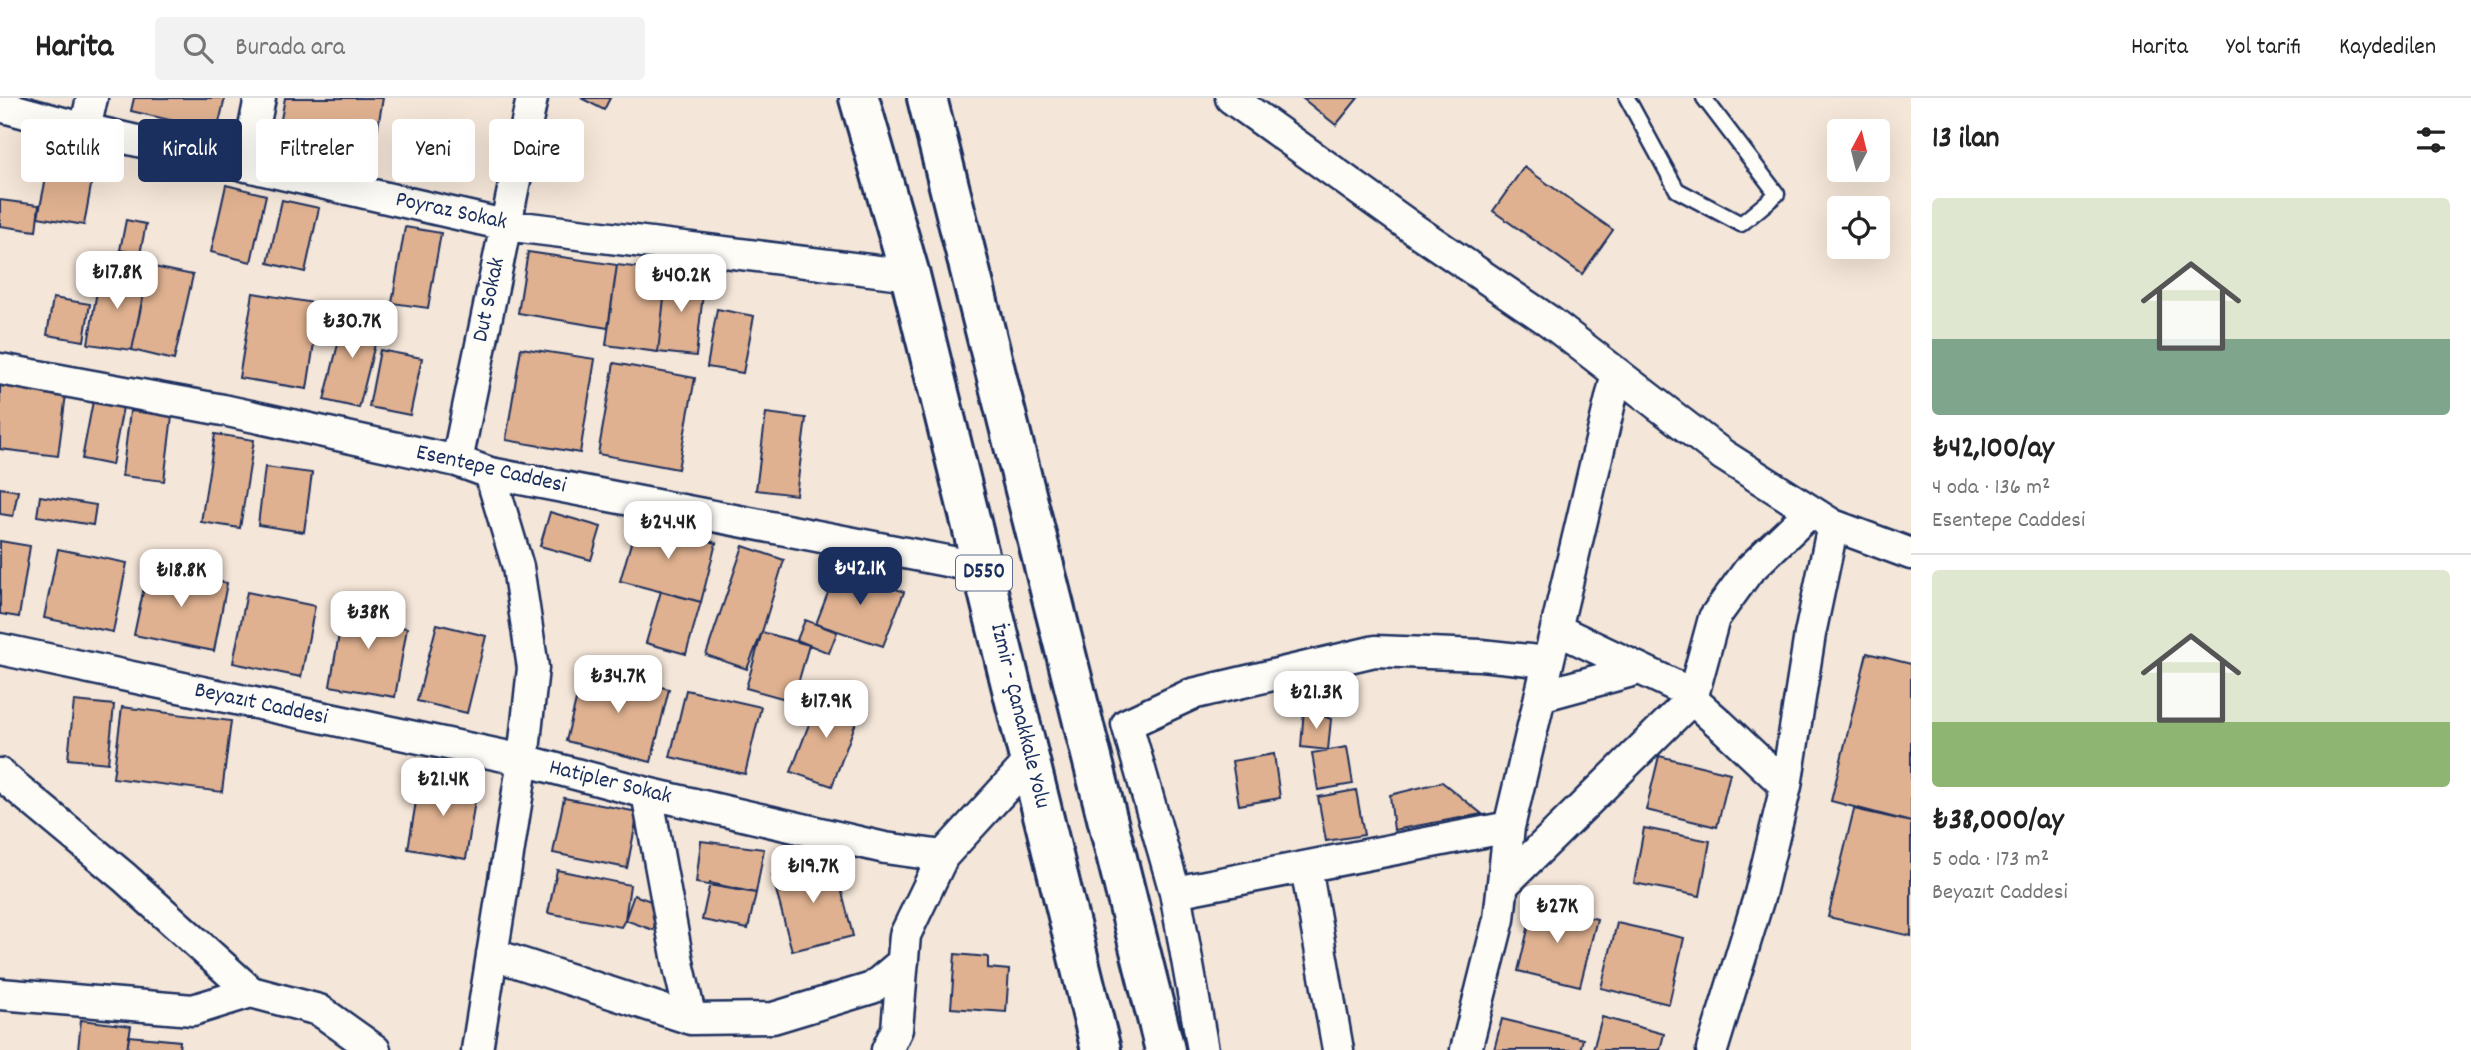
<!DOCTYPE html>
<html lang="tr">
<head>
<meta charset="utf-8">
<style>
	:root { --surface:#fff; --page:#f2f2f2; --text:#222; --muted:#767676; --line:#e0e0e0; --accent:#1b2f5e }
	body { margin:0; font-family:Dekko,sans-serif; background:var(--page); color:var(--text); height:100vh; display:flex; flex-direction:column; font-size:26px; white-space:nowrap }
	* { box-sizing:border-box; margin:0 }
	p { font-size:23px; color:var(--muted) }
	.icon { flex:none; width:38px; height:38px; fill:none; stroke:currentColor; stroke-width:2; stroke-linecap:round; stroke-linejoin:round }
	.map { position:relative; flex:1; overflow:hidden }
	.details { display:flex; flex-direction:column; background:var(--surface); width:560px }
	.details>* { flex:none }
	.hud { position:absolute; left:21px; top:21px; width:665px; height:63px; display:flex; gap:14px }
	.needle { width:46px; rotate:7deg }
	.buttons { position:absolute; left:1827px; top:21px; display:grid; gap:14px }
	.buttons a { display:grid; place-items:center; width:63px; height:63px; border-radius:7px; background:var(--surface); box-shadow:0 7px 28px #0002; font-size:35px }
	.price { position:absolute; translate:-50% -60px; padding:0 16px; border-radius:14px; background:#fff; color:#222; font-size:23px; line-height:46px; filter:drop-shadow(0 2px 4px #0008) }
	.price::after { content:''; position:absolute; left:50%; top:42px; width:21px; height:16px; margin-left:-10px; background:inherit; clip-path:polygon(0 0,100% 0,50% 100%) }
	.price.active { background:var(--accent); color:#fff }
	ul { padding:0; list-style:none }
	li { display:grid; align-content:center; gap:14px; height:371px; padding:0 21px }
	li+li { border-top:2px solid var(--line) }
	li span { display:grid; place-items:center; height:217px; border-radius:7px; color:#555 }
	li>.icon { margin-inline-start:auto }
	span .icon { width:126px; height:126px; fill:#fffc; stroke-width:1 }
	li b { font-size:30px }
	h2 { display:flex; justify-content:space-between; align-items:center; height:84px; padding:0 21px; font-size:30px }
	.chip { padding:0 24px; border-radius:7px; background:var(--surface); box-shadow:0 7px 28px #0002; font-size:24px; line-height:63px }
	.chip.active { background:var(--accent); color:#fff }
	header { display:flex; align-items:center; gap:42px; box-sizing:border-box; height:98px; padding:0 35px; background:var(--surface); border-bottom:2px solid var(--line) }
	header strong { font-size:33px }
	nav { display:flex; gap:38px; margin-inline-start:auto; font-size:24px }
	.search { width:490px; height:63px; background:var(--page); display:flex; align-items:center; gap:18px; box-sizing:border-box; padding:0 24px; border-radius:7px; color:var(--muted); font-size:26px }
	main { display:flex; flex:1; min-height:0 }
	.map>svg:first-child { display:block }
</style>
</head>
<body>
<header>
<strong>Harita</strong>
<div class="search"><svg class="icon" aria-label="search" viewBox="0 0 24 24"><circle cx="10" cy="10" r="6"/><path d="M15 15l6 6"/></svg>Burada ara</div>
<nav><a>Harita</a><a>Yol tarifi</a><a>Kaydedilen</a></nav>
</header>
<main>
<div class="map">
<svg width="1911" height="952" viewBox="0 0 1911 952">
	<rect width="100%" height="100%" fill="#f4e6d8"/>
	<filter id="ink" filterUnits="userSpaceOnUse"><feTurbulence type="fractalNoise" baseFrequency=".0143" numOctaves="2"/><feDisplacementMap in="SourceGraphic" scale="14" xChannelSelector="R" yChannelSelector="G"/><feConvolveMatrix kernelMatrix="1 2 1 2 8 2 1 2 1" color-interpolation-filters="sRGB"/></filter>
	<g filter="url(#ink)">
		<path fill="#dfb190" stroke="#1b2f5e" stroke-width="2" d="M 134,0 L 225,0 L 217,33 L 131,13 Z
			M 285,0 L 383,0 L 371,69 L 275,53 Z
			M 581,0 L 610,0 L 604,12 Z
			M 1302,0 L 1358,0 L 1336,27 Z
			M 53,46 L 97,54 L 84,127 L 38,119 Z
			M 1524,69 L 1613,132 L 1582,176 L 1493,113 Z
			M 226,87 L 266,97 L 251,164 L 211,154 Z
			M 0,102 L 39,107 L 36,133 L 0,128 Z
			M 282,102 L 319,110 L 305,174 L 268,165 Z
			M 126,122 L 146,126 L 140,156 L 120,152 Z
			M 405,129 L 441,135 L 428,210 L 392,205 Z
			M 528,154 L 617,167 L 608,230 L 518,215 Z
			M 617,167 L 667,173 L 658,254 L 606,247 Z
			M 149,168 L 193,177 L 174,262 L 132,252 Z
			M 667,173 L 705,178 L 696,258 L 658,254 Z
			M 100,175 L 147,181 L 132,252 L 88,246 Z
			M 253,195 L 320,206 L 307,291 L 239,280 Z
			M 53,200 L 90,206 L 84,243 L 47,237 Z
			M 717,211 L 754,218 L 743,275 L 707,269 Z
			M 346,214 L 381,222 L 359,310 L 324,302 Z
			M 521,250 L 595,261 L 580,355 L 506,342 Z
			M 380,252 L 422,260 L 410,317 L 369,309 Z
			M 614,265 L 695,280 L 678,371 L 598,356 Z
			M 0,288 L 66,296 L 58,358 L 0,351 Z
			M 93,303 L 123,309 L 112,367 L 82,361 Z
			M 130,313 L 172,318 L 164,383 L 122,378 Z
			M 766,315 L 806,320 L 796,397 L 756,392 Z
			M 215,336 L 254,342 L 240,430 L 201,424 Z
			M 265,369 L 312,375 L 304,434 L 258,427 Z
			M 0,390 L 18,393 L 13,418 L 0,416 Z
			M 40,398 L 96,407 L 93,427 L 37,418 Z
			M 550,414 L 601,429 L 591,462 L 540,448 Z
			M 638,421 L 716,445 L 701,504 L 620,483 Z
			M 0,443 L 30,448 L 19,519 L 0,516 Z
			M 743,448 L 784,462 L 762,534 L 747,571 L 706,557 Z
			M 58,451 L 127,465 L 113,534 L 44,520 Z
			M 838,469 L 904,494 L 883,548 L 816,526 Z
			M 148,470 L 227,485 L 214,553 L 134,537 Z
			M 661,493 L 701,504 L 686,556 L 646,545 Z
			M 247,494 L 315,508 L 301,579 L 233,565 Z
			M 345,502 L 386,510 L 383,526 L 407,530 L 395,599 L 330,588 Z
			M 805,522 L 837,534 L 829,555 L 797,542 Z
			M 437,526 L 486,538 L 467,615 L 417,603 Z
			M 762,534 L 809,547 L 793,603 L 746,590 Z
			M 1867,555 L 1911,566 L 1911,724 L 1831,703 Z
			M 584,570 L 669,591 L 651,664 L 566,643 Z
			M 686,592 L 761,609 L 745,676 L 670,659 Z
			M 820,597 L 861,611 L 832,688 L 791,674 Z
			M 74,603 L 114,607 L 108,665 L 68,661 Z
			M 122,609 L 231,623 L 222,694 L 113,680 Z
			M 1304,610 L 1331,621 L 1328,652 L 1301,649 Z
			M 1347,649 L 1353,686 L 1318,692 L 1312,655 Z
			M 1274,656 L 1280,700 L 1239,707 L 1232,663 Z
			M 1659,658 L 1730,675 L 1717,729 L 1646,712 Z
			M 420,680 L 477,689 L 466,761 L 408,751 Z
			M 1442,684 L 1482,716 L 1394,732 L 1390,697 Z
			M 1356,692 L 1364,737 L 1326,743 L 1318,699 Z
			M 564,700 L 638,714 L 627,770 L 553,755 Z
			M 1854,711 L 1911,724 L 1911,838 L 1828,819 Z
			M 1644,730 L 1710,743 L 1700,798 L 1634,785 Z
			M 701,743 L 764,751 L 756,795 L 696,785 Z
			M 834,762 L 853,838 L 792,853 L 772,777 Z
			M 557,772 L 630,787 L 625,822 L 621,829 L 548,815 Z
			M 710,785 L 756,795 L 748,831 L 702,822 Z
			M 634,797 L 662,807 L 653,832 L 625,822 Z
			M 1534,806 L 1597,821 L 1580,888 L 1518,873 Z
			M 1617,825 L 1684,840 L 1669,906 L 1601,890 Z
			M 955,856 L 988,859 L 988,870 L 1009,872 L 1006,914 L 951,910 Z
			M 1602,919 L 1664,936 L 1660,952 L 1593,952 Z
			M 1502,921 L 1583,941 L 1580,952 L 1494,952 Z
			M 81,922 L 131,928 L 127,952 L 78,952 Z
			M 129,938 L 180,943 L 179,952 L 127,952 Z"/>
		<g fill="none" stroke-linecap="round" stroke-linejoin="round">
			<defs>
				<path id="service" d="M 1627,0 L 1677,92 L 1741,126 L 1777,96 L 1704,0"/>
				<path id="minor" d="M 1231,0 L 1418,134 L 1549,223 L 1723,357 L 1833,427 L 1911,456
					M 0,8 L 85,31 L 505,127 L 910,177
					M 85,31 L 92,0
					M 246,68 L 260,0
					M 0,271 L 223,312 L 457,363 L 490,375 L 983,470
					M 457,363 L 532,0
					M 1556,531 L 1678,589 L 1720,626 L 1786,688
					M 0,551 L 523,662 L 647,695 L 885,750 L 943,758
					M 1540,598 L 1639,571
					M 0,676 L 124,779 L 251,894 L 319,912 L 375,952
					M 647,695 L 679,869 L 691,921
					M 1306,769 L 1338,952
					M 1503,787 L 1692,601 L 1714,520 L 1748,473 L 1811,413
					M 1175,794 L 1509,729
					M 492,856 L 691,921 L 773,920 L 872,890 L 903,864
					M 0,896 L 193,912 L 251,894
					M 477,952 L 523,662 L 533,570 L 518,469 L 490,375
					M 887,952 L 897,931 L 905,837 L 943,758 L 1030,663
					M 1203,952 L 1175,794 L 1127,626 L 1192,596 L 1375,553 L 1481,557 L 1548,564
					M 1466,952 L 1499,821 L 1509,729 L 1617,275
					M 1712,952 L 1760,796 L 1786,688 L 1810,536 L 1833,427"/>
				<path id="trunk" d="M 859,0 L 910,177 L 1101,952
					M 927,0 L 1165,952"/>
			</defs>
			<use href="#service" stroke="#1b2f5e" stroke-width="19"/>
			<use href="#minor" stroke="#1b2f5e" stroke-width="35"/>
			<use href="#trunk" stroke="#1b2f5e" stroke-width="44"/>
			<use href="#service" stroke="#fdfcf7" stroke-width="14"/>
			<use href="#minor" stroke="#fdfcf7" stroke-width="30"/>
			<use href="#trunk" stroke="#fdfcf7" stroke-width="38"/>
		</g>
	</g>
	<g text-anchor="middle" dominant-baseline="central" stroke-width="6" stroke-linejoin="round" paint-order="stroke">
		<rect fill="#fdfcf7" stroke="#5f6c8c" stroke-width="2" x="956" y="457.5" width="56" height="35" rx="5"/>
		<g font-size="21" font-weight="bold" fill="#1b2f5e">
			<text x="984" y="475">D550</text>
		</g>
		<g font-size="23" fill="#1b2f5e" stroke="#fdfcf7">
			<text transform="translate(451 114) rotate(12)">Poyraz Sokak</text>
			<text transform="translate(490 202) rotate(-78)">Dut Sokak</text>
			<text transform="translate(491 372) rotate(13)">Esentepe Caddesi</text>
			<text transform="translate(261 607) rotate(12)">Beyazıt Caddesi</text>
			<text transform="translate(1019 618) rotate(76)">İzmir - Çanakkale Yolu</text>
			<text transform="translate(610 685) rotate(14)">Hatipler Sokak</text>
		</g>
	</g>
</svg>
<div class="buttons">
<a><svg class="needle" viewBox="-14 -14 28 28"><path d="M0-13l5 13h-10z" fill="#e53935"/><path d="M0 13l5-13h-10z" fill="#767676"/></svg></a>
<a><svg class="icon" aria-label="locate" viewBox="0 0 24 24"><circle cx="12" cy="12" r="6"/><path d="M12 2v4M12 18v4M2 12h4M18 12h4"/></svg></a>
</div>
<b class="price" style="left:117px;top:213px">₺17.8K</b>
<b class="price" style="left:681px;top:216px">₺40.2K</b>
<b class="price" style="left:352px;top:262px">₺30.7K</b>
<b class="price" style="left:668px;top:463px">₺24.4K</b>
<b class="price active" style="left:860px;top:509px">₺42.1K</b>
<b class="price" style="left:181px;top:511px">₺18.8K</b>
<b class="price" style="left:368px;top:553px">₺38K</b>
<b class="price" style="left:618px;top:617px">₺34.7K</b>
<b class="price" style="left:1316px;top:633px">₺21.3K</b>
<b class="price" style="left:826px;top:642px">₺17.9K</b>
<b class="price" style="left:443px;top:720px">₺21.4K</b>
<b class="price" style="left:813px;top:807px">₺19.7K</b>
<b class="price" style="left:1557px;top:847px">₺27K</b>
<div class="hud">
<a class="chip">Satılık</a>
<a class="chip active">Kiralık</a>
<a class="chip">Filtreler</a>
<a class="chip">Yeni</a>
<a class="chip">Daire</a>
</div>
</div>
<section class="details">
<h2>13 ilan<svg class="icon" aria-label="filters" viewBox="0 0 24 24"><path d="M4 7h16M4 17h16"/><circle cx="9" cy="7" r="2"/><circle cx="15" cy="17" r="2"/></svg></h2>
<ul>
<li><span style="background:linear-gradient(#dfe7d0 65%,#7fa58c 0)"><svg class="icon" aria-label="home" viewBox="0 0 24 24"><path d="M3 11l9-7 9 7M6 9v11h12V9"/></svg></span><div><b>₺42,100/ay</b><p>4 oda · 136 m²</p><p>Esentepe Caddesi</p></div></li>
<li><span style="background:linear-gradient(#dfe7d0 70%,#8fb573 0)"><svg class="icon" aria-label="home" viewBox="0 0 24 24"><path d="M3 11l9-7 9 7M6 9v11h12V9"/></svg></span><div><b>₺38,000/ay</b><p>5 oda · 173 m²</p><p>Beyazıt Caddesi</p></div></li>
</ul>
</section>
</main>
</body>
</html>
